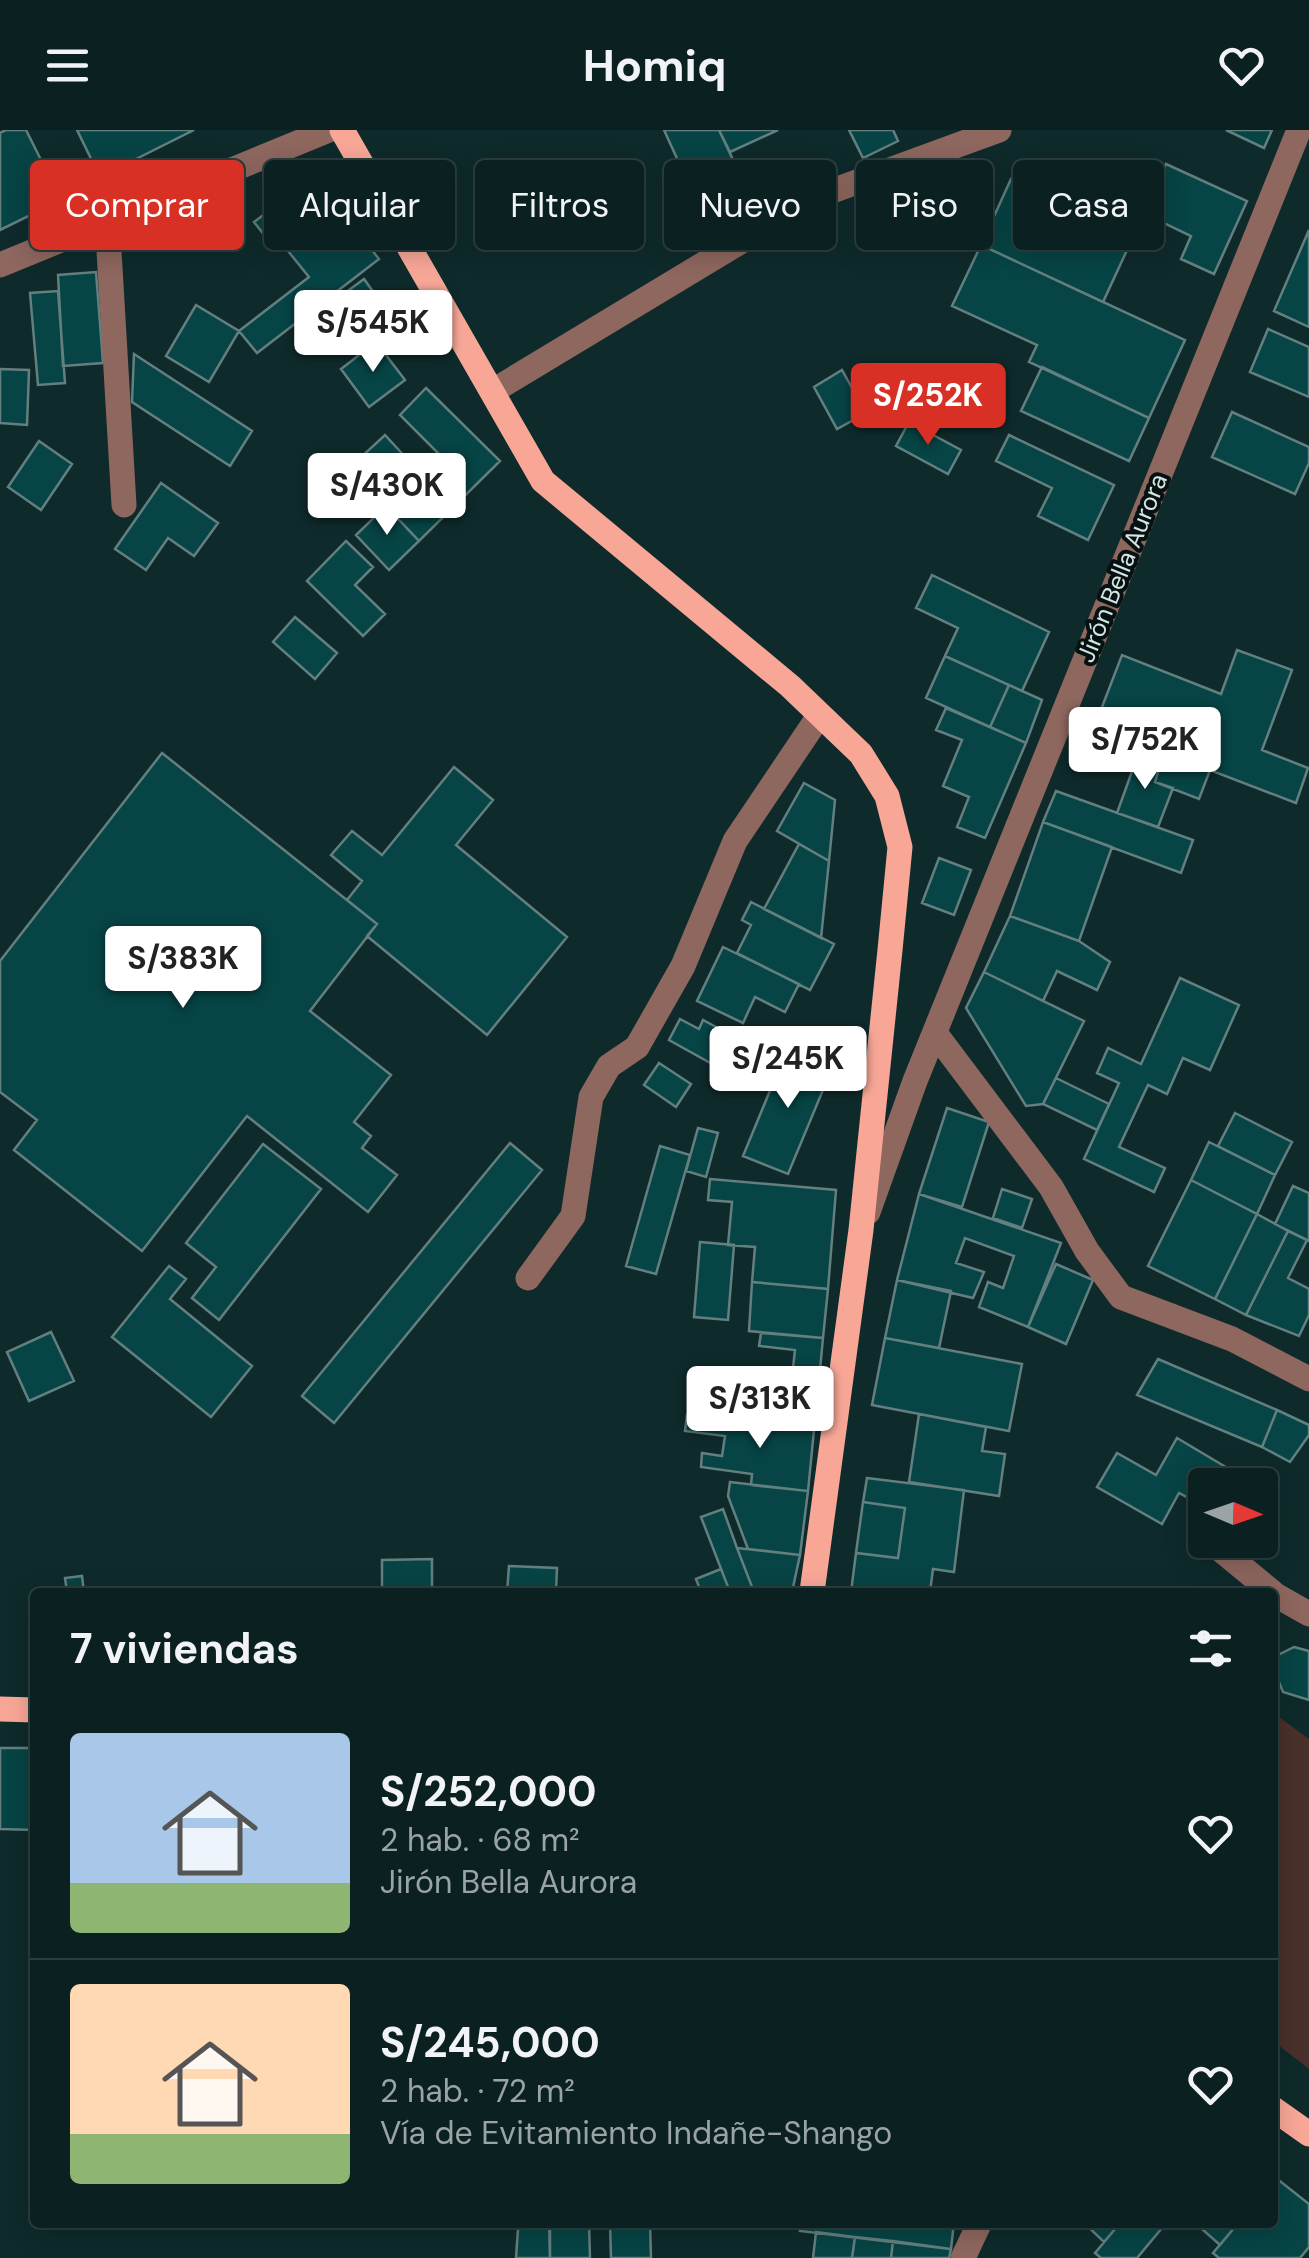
<!DOCTYPE html>
<html lang="es">
<head>
<meta charset="utf-8">
<style>
	:root { --surface:#0b2020; --page:#142829; --text:#f1f3f6; --muted:#9aa3a5; --line:#2b3e3e; --accent:#d93025 }
	body { margin:0; font-family:"DM Sans",sans-serif; background:var(--page); color:var(--text); height:100vh; display:flex; flex-direction:column; font-size:38px; white-space:nowrap }
	* { box-sizing:border-box; margin:0 }
	p { font-size:32px; color:var(--muted) }
	.icon { flex:none; width:55px; height:55px; fill:none; stroke:currentColor; stroke-width:2; stroke-linecap:round; stroke-linejoin:round }
	.map { position:relative; flex:1; overflow:hidden }
	.details { position:absolute; left:30px; top:1458px; width:1248px; height:640px; display:flex; flex-direction:column; background:var(--surface); border-radius:10px; box-shadow:0 5px 25px #0003,0 0 0 2px var(--line) }
	.details>* { flex:none }
	.banner { position:absolute; left:30px; top:30px; width:1250px; height:90px; display:flex; gap:20px }
	.needle { width:65px; rotate:92deg }
	.buttons { position:absolute; left:1188px; top:1338px; display:grid; gap:20px }
	.buttons a { display:grid; place-items:center; width:90px; height:90px; border-radius:10px; background:var(--surface); box-shadow:0 5px 25px #0003,0 0 0 2px var(--line); font-size:50px }
	.price { position:absolute; translate:-50% -85px; padding:0 22px; border-radius:10px; background:#fff; color:#222; font-size:32px; line-height:65px; filter:drop-shadow(0 2px 5px #0008) }
	.price::after { content:''; position:absolute; left:50%; top:60px; width:30px; height:22px; margin-left:-15px; background:inherit; clip-path:polygon(0 0,100% 0,50% 100%) }
	.price.on { background:var(--accent); color:#fff }
	ul { padding:0; list-style:none }
	li { display:flex; align-items:center; gap:30px; height:250px; padding:0 40px }
	li+li { border-top:2px solid var(--line) }
	li span { display:grid; place-items:center; flex:none; width:280px; height:200px; border-radius:10px; color:#555 }
	li>.icon { margin-inline-start:auto }
	span .icon { width:120px; height:120px; fill:#fffc; stroke-width:1 }
	li b { font-size:42px }
	h2 { display:flex; justify-content:space-between; align-items:center; height:120px; padding:0 40px; font-size:42px }
	.pill { padding:0 35px; border-radius:10px; background:var(--surface); box-shadow:0 5px 25px #0003,0 0 0 2px var(--line); font-size:35px; line-height:90px }
	.pill.on { background:var(--accent); color:#fff }
	header { display:flex; justify-content:space-between; align-items:center; height:130px; padding:0 40px; background:var(--surface); font-size:45px; font-weight:700 }
	.map>svg:first-child { display:block }
</style>
</head>
<body>
<header><svg class="icon" aria-label="menu" viewBox="0 0 24 24"><path d="M4 6h16M4 12h16M4 18h16"/></svg>Homiq<svg class="icon" aria-label="heart" viewBox="0 0 24 24"><path d="M12 20l-8-8c-3-5 5-10 8-4 3-6 11-1 8 4z"/></svg></header>
<div class="map">
<svg width="1309" height="2128" viewBox="0 0 1309 2128">
	<rect width="100%" height="100%" fill="#0f2a2b"/>
	<path fill="#49302b" d="M 1272,1582 L 1309,1609 L 1309,1939 L 1273,1911 Z"/>
	<path fill="#074445" stroke="#637f7f" stroke-width="2.5" d="M 6,0 L 26,0 L 61,70 L 0,100 L 0,3 Z
		M 77,0 L 194,0 L 100,47 Z
		M 664,0 L 719,0 L 756,79 L 710,101 Z
		M 719,0 L 778,0 L 730,22 Z
		M 849,0 L 893,0 L 898,11 L 863,28 Z
		M 1226,0 L 1272,0 L 1264,18 Z
		M 1166,34 L 1247,71 L 1214,144 L 1181,129 L 1191,106 L 1143,83 Z
		M 314,46 L 340,80 L 310,105 L 283,70 Z
		M 1011,49 L 1134,105 L 1103,172 L 981,115 Z
		M 283,70 L 310,105 L 288,121 L 279,109 L 272,115 L 254,92 Z
		M 340,80 L 379,129 L 257,223 L 239,201 L 309,147 L 288,121 Z
		M 1309,100 L 1309,197 L 1274,181 Z
		M 981,115 L 1185,210 L 1149,288 L 1029,232 L 1037,215 L 952,176 Z
		M 96,142 L 103,233 L 63,236 L 58,145 Z
		M 364,149 L 382,174 L 352,196 L 334,171 Z
		M 58,161 L 65,253 L 38,255 L 30,163 Z
		M 196,175 L 239,201 L 209,252 L 166,226 Z
		M 1268,199 L 1309,217 L 1309,267 L 1250,242 Z
		M 376,212 L 405,250 L 369,277 L 341,239 Z
		M 134,224 L 252,301 L 230,336 L 132,272 Z
		M 1042,237 L 1149,288 L 1129,331 L 1021,281 Z
		M 0,239 L 29,240 L 27,295 L 0,293 Z
		M 842,240 L 866,283 L 837,299 L 814,257 Z
		M 426,258 L 500,331 L 419,411 L 386,376 L 438,323 L 400,285 Z
		M 1232,282 L 1309,317 L 1309,333 L 1295,364 L 1212,327 Z
		M 909,292 L 961,320 L 948,344 L 896,316 Z
		M 385,305 L 420,343 L 382,380 L 346,341 Z
		M 1009,305 L 1114,355 L 1088,410 L 1038,386 L 1052,358 L 996,331 Z
		M 39,311 L 72,334 L 41,380 L 8,357 Z
		M 161,353 L 218,393 L 194,426 L 168,408 L 146,440 L 115,419 Z
		M 386,376 L 419,411 L 389,440 L 356,405 Z
		M 346,411 L 373,437 L 355,455 L 385,484 L 363,506 L 307,451 Z
		M 932,445 L 1049,502 L 1022,561 L 945,526 L 958,498 L 916,478 Z
		M 295,487 L 337,523 L 315,549 L 273,512 Z
		M 1237,520 L 1292,540 L 1262,620 L 1308,638 L 1296,673 L 1210,640 L 1199,669 L 1155,652 L 1162,630 L 1092,603 L 1122,525 L 1221,564 Z
		M 945,526 L 1009,555 L 990,597 L 926,568 Z
		M 1009,555 L 1042,570 L 1026,613 L 990,597 Z
		M 946,578 L 1026,613 L 985,708 L 957,697 L 969,667 L 943,656 L 962,610 L 936,600 Z
		M 1139,622 L 1162,630 L 1155,652 L 1173,658 L 1158,697 L 1117,683 Z
		M 162,623 L 377,794 L 310,881 L 391,945 L 354,992 L 371,1006 L 362,1018 L 397,1045 L 368,1082 L 247,986 L 142,1121 L 14,1020 L 37,990 L 0,962 L 0,831 Z
		M 454,637 L 493,670 L 456,715 L 567,807 L 487,905 L 367,806 L 377,794 L 347,770 L 362,751 L 331,725 L 352,701 L 382,725 Z
		M 804,653 L 835,670 L 829,731 L 777,701 Z
		M 1056,661 L 1193,710 L 1181,743 L 1043,692 Z
		M 1043,692 L 1112,717 L 1079,811 L 1010,786 Z
		M 799,714 L 829,731 L 821,808 L 764,779 Z
		M 939,728 L 971,740 L 954,785 L 922,773 Z
		M 751,772 L 834,814 L 810,860 L 737,823 L 751,795 L 742,790 Z
		M 1010,786 L 1079,811 L 1110,832 L 1097,860 L 1057,841 L 1043,871 L 984,842 Z
		M 723,817 L 799,854 L 785,882 L 755,867 L 743,893 L 697,871 Z
		M 984,842 L 1084,891 L 1043,974 L 1026,976 L 966,878 Z
		M 1180,848 L 1239,875 L 1210,940 L 1183,928 L 1167,964 L 1148,955 L 1119,1017 L 1165,1038 L 1154,1062 L 1084,1029 L 1119,953 L 1097,943 L 1108,918 L 1141,934 Z
		M 680,889 L 699,899 L 703,890 L 740,910 L 733,924 L 750,933 L 741,950 L 669,910 Z
		M 788,917 L 833,936 L 788,1044 L 743,1026 Z
		M 659,933 L 691,954 L 676,977 L 644,955 Z
		M 1056,948 L 1109,974 L 1097,1000 L 1043,974 Z
		M 947,978 L 989,992 L 962,1077 L 919,1064 Z
		M 1235,983 L 1292,1012 L 1275,1045 L 1218,1016 Z
		M 698,998 L 718,1003 L 706,1047 L 686,1041 Z
		M 1209,1012 L 1275,1045 L 1257,1084 L 1191,1050 Z
		M 510,1013 L 542,1040 L 334,1293 L 302,1266 Z
		M 263,1014 L 321,1059 L 219,1190 L 192,1168 L 216,1137 L 186,1113 Z
		M 660,1016 L 690,1025 L 656,1144 L 626,1136 Z
		M 710,1049 L 836,1060 L 828,1159 L 752,1152 L 755,1117 L 728,1115 L 732,1072 L 708,1070 Z
		M 1191,1050 L 1257,1084 L 1215,1169 L 1148,1136 Z
		M 1293,1056 L 1309,1063 L 1309,1111 L 1275,1094 Z
		M 1002,1059 L 1032,1069 L 1022,1098 L 993,1088 Z
		M 919,1064 L 1061,1113 L 1028,1197 L 979,1177 L 988,1152 L 1003,1158 L 1014,1126 L 965,1108 L 956,1133 L 984,1142 L 973,1168 L 897,1150 Z
		M 1257,1084 L 1288,1101 L 1246,1185 L 1215,1169 Z
		M 1288,1101 L 1307,1110 L 1288,1148 L 1309,1159 L 1309,1185 L 1299,1206 L 1246,1185 Z
		M 700,1112 L 734,1115 L 728,1190 L 694,1187 Z
		M 1056,1134 L 1093,1150 L 1066,1214 L 1028,1197 Z
		M 169,1136 L 186,1149 L 170,1169 L 252,1236 L 211,1287 L 112,1207 Z
		M 897,1150 L 951,1161 L 939,1218 L 885,1208 Z
		M 752,1152 L 828,1159 L 823,1208 L 749,1201 Z
		M 51,1202 L 74,1251 L 29,1271 L 7,1222 Z
		M 761,1203 L 823,1208 L 819,1250 L 792,1247 L 795,1220 L 759,1216 Z
		M 885,1208 L 1022,1234 L 1009,1301 L 872,1275 Z
		M 1158,1229 L 1277,1280 L 1262,1317 L 1137,1265 Z
		M 706,1238 L 819,1250 L 814,1300 L 701,1288 Z
		M 1277,1280 L 1309,1295 L 1309,1305 L 1290,1332 L 1262,1317 Z
		M 919,1284 L 986,1297 L 982,1321 L 1005,1324 L 999,1366 L 909,1352 Z
		M 687,1285 L 814,1300 L 808,1361 L 751,1355 L 752,1344 L 701,1337 L 702,1323 L 722,1326 L 725,1306 L 685,1301 Z
		M 1177,1308 L 1256,1355 L 1205,1355 L 1205,1377 L 1179,1363 L 1162,1394 L 1097,1357 L 1117,1323 L 1156,1345 Z
		M 867,1348 L 964,1360 L 954,1442 L 933,1439 L 930,1462 L 851,1462 L 856,1423 L 898,1428 L 905,1378 L 863,1372 Z
		M 730,1352 L 808,1361 L 800,1425 L 748,1419 L 728,1366 Z
		M 863,1372 L 905,1378 L 898,1428 L 856,1423 Z
		M 723,1379 L 737,1418 L 754,1462 L 730,1462 L 701,1387 Z
		M 737,1418 L 800,1425 L 792,1462 L 754,1462 Z
		M 432,1429 L 432,1462 L 382,1462 L 382,1430 Z
		M 509,1436 L 557,1438 L 556,1462 L 507,1462 Z
		M 721,1439 L 730,1462 L 701,1462 L 696,1449 Z
		M 82,1446 L 84,1462 L 67,1462 L 65,1448 Z
		M 1294,1517 L 1309,1521 L 1309,1570 L 1283,1562 L 1272,1535 L 1272,1528 Z
		M 0,1618 L 35,1618 L 35,1700 L 0,1699 Z
		M 1276,2048 L 1309,2074 L 1309,2117 L 1300,2128 L 1219,2128 L 1213,2123 L 1239,2092 L 1272,2092 Z
		M 549,2092 L 589,2092 L 590,2128 L 550,2128 Z
		M 610,2092 L 650,2092 L 651,2128 L 611,2128 Z
		M 801,2092 L 954,2092 L 951,2119 L 800,2101 Z
		M 1083,2092 L 1121,2092 L 1104,2112 Z
		M 1121,2092 L 1167,2092 L 1137,2128 L 1101,2128 L 1095,2123 Z
		M 1194,2092 L 1239,2092 L 1220,2115 Z
		M 550,2097 L 550,2128 L 516,2128 L 518,2099 Z
		M 816,2102 L 855,2107 L 852,2128 L 813,2128 Z
		M 855,2107 L 893,2111 L 891,2128 L 852,2128 Z
		M 893,2111 L 951,2119 L 949,2128 L 891,2128 Z"/>
	<g fill="none" stroke-linecap="round" stroke-linejoin="round">
		<path stroke="#8e675f" stroke-width="25" d="M 107,87 L 124,375
			M 0,135 L 329,0
			M 493,261 L 813,68 L 999,0
			M 935,903 L 1051,1057 L 1087,1121 L 1121,1167 L 1232,1209 L 1309,1249
			M 868,1082 L 915,951 L 1299,0
			M 528,1148 L 573,1086 L 591,967 L 609,936 L 637,917 L 683,836 L 735,711 L 819,586
			M 1209,1410 L 1272,1462
			M 1272,1463 L 1309,1484
			M 963,2128 L 980,2092"/>
		<path stroke="#f8a797" stroke-width="25" d="M 342,0 L 543,351 L 790,556 L 861,624 L 887,666 L 900,717 L 890,820 L 861,1100 L 812,1462
			M 0,1579 L 35,1580
			M 1272,1978 L 1309,2004"/>
	</g>
	<g text-anchor="middle" dominant-baseline="central" stroke-width="8" stroke-linejoin="round" paint-order="stroke">
		<g font-size="25" fill="#d5e4e4" stroke="#061111">
			<text transform="translate(1122 438) rotate(-68)">Jirón Bella Aurora</text>
		</g>
	</g>
</svg>
<div class="buttons">
<a><svg class="needle" viewBox="-14 -14 28 28"><path d="M0-13l5 13h-10z" fill="#e53935"/><path d="M0 13l5-13h-10z" fill="#9aa3a5"/></svg></a>
</div>
<b class="price" style="left:373px;top:245px">S/545K</b>
<b class="price on" style="left:928px;top:318px">S/252K</b>
<b class="price" style="left:387px;top:408px">S/430K</b>
<b class="price" style="left:1145px;top:662px">S/752K</b>
<b class="price" style="left:183px;top:881px">S/383K</b>
<b class="price" style="left:788px;top:981px">S/245K</b>
<b class="price" style="left:760px;top:1321px">S/313K</b>
<div class="banner">
<a class="pill on">Comprar</a>
<a class="pill">Alquilar</a>
<a class="pill">Filtros</a>
<a class="pill">Nuevo</a>
<a class="pill">Piso</a>
<a class="pill">Casa</a>
</div>
<section class="details">
<h2>7 viviendas<svg class="icon" aria-label="filters" viewBox="0 0 24 24"><path d="M4 7h16M4 17h16"/><circle cx="9" cy="7" r="2"/><circle cx="15" cy="17" r="2"/></svg></h2>
<ul>
<li><span style="background:linear-gradient(#a9c7e8 75%,#8fb573 0)"><svg class="icon" aria-label="home" viewBox="0 0 24 24"><path d="M3 11l9-7 9 7M6 9v11h12V9"/></svg></span><div><b>S/252,000</b><p>2 hab. · 68 m²</p><p>Jirón Bella Aurora</p></div><svg class="icon" aria-label="heart" viewBox="0 0 24 24"><path d="M12 20l-8-8c-3-5 5-10 8-4 3-6 11-1 8 4z"/></svg></li>
<li><span style="background:linear-gradient(#ffd9b3 75%,#8fb573 0)"><svg class="icon" aria-label="home" viewBox="0 0 24 24"><path d="M3 11l9-7 9 7M6 9v11h12V9"/></svg></span><div><b>S/245,000</b><p>2 hab. · 72 m²</p><p>Vía de Evitamiento Indañe-Shango</p></div><svg class="icon" aria-label="heart" viewBox="0 0 24 24"><path d="M12 20l-8-8c-3-5 5-10 8-4 3-6 11-1 8 4z"/></svg></li>
</ul>
</section>
</div>
</body>
</html>
